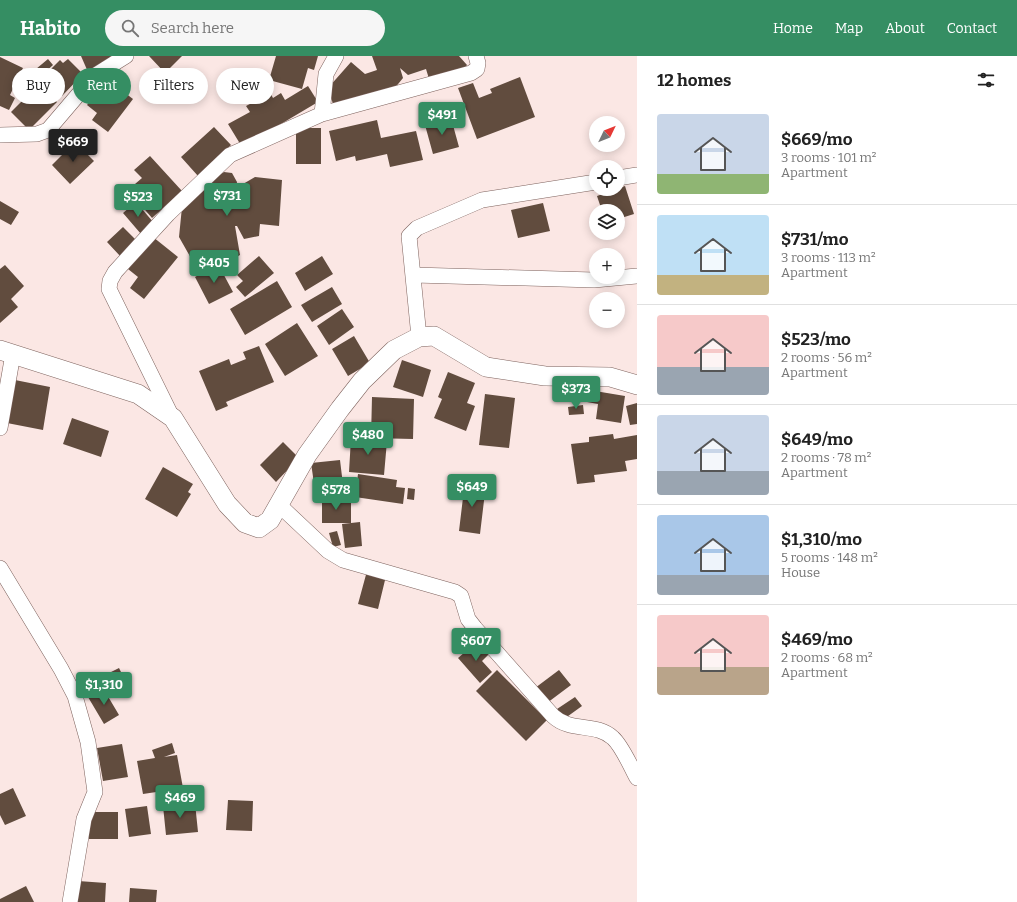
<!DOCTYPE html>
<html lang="en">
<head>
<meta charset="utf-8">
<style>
	:root { --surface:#fff; --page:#f6f6f6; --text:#222; --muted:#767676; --line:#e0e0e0; --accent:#358e63 }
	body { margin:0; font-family:Bitter,serif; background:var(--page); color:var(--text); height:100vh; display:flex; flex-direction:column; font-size:15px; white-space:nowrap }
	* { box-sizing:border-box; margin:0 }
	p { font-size:13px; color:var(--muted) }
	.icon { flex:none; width:22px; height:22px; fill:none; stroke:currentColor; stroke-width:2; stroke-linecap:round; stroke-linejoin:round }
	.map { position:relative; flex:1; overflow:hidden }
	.side { display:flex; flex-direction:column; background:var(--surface); width:380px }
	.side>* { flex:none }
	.guide { position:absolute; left:12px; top:12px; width:380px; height:36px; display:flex; gap:8px }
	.needle { width:26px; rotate:47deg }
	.fabs { position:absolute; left:589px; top:60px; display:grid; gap:8px }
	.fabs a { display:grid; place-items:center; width:36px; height:36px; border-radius:50%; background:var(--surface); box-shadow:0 2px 10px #0003; font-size:20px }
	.price { position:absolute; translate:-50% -34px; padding:0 9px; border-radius:4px; background:var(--accent); color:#fff; font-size:13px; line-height:26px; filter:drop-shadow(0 1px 2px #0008) }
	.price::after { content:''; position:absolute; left:50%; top:24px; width:12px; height:9px; margin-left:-6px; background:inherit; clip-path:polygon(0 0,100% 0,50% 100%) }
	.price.on { background:#222; color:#fff }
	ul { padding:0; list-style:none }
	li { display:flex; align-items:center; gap:12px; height:100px; padding:0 20px }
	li+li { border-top:1px solid var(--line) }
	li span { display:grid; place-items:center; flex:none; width:112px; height:80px; border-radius:4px; color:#555 }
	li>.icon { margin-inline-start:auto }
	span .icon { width:48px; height:48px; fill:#fffc; stroke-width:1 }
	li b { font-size:17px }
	h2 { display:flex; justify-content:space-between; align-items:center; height:48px; padding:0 20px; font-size:17px }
	.chip { padding:0 14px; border-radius:18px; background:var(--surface); box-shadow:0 2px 10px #0003; font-size:14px; line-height:36px }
	.chip.on { background:var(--accent); color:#fff }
	header { display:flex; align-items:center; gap:24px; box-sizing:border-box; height:56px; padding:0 20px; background:var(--accent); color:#fff }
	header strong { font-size:19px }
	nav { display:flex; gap:22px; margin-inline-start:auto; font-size:14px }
	.search { width:280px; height:36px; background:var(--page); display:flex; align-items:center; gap:10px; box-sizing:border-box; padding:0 14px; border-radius:22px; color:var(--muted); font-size:15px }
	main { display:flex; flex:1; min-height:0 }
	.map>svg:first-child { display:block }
</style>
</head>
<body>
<header>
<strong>Habito</strong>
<div class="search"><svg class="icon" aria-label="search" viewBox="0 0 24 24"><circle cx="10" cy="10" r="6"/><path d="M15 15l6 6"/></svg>Search here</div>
<nav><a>Home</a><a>Map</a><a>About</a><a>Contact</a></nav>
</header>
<main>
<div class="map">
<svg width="637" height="846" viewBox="0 0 637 846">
	<rect width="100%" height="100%" fill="#fbe7e4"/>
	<path fill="#614c3e" d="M 81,0 L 118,0 L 88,16 Z
		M 149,0 L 182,0 L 165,17 Z
		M 276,0 L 318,0 L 314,14 L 308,12 L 302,33 L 269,24 Z
		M 372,0 L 459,0 L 467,9 L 461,17 L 430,26 L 426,13 L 408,19 L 400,12 L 403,22 L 394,33 L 333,48 L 328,32 L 351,6 L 365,18 L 377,14 Z
		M 0,1 L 23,12 L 10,39 L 15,42 L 9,54 L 0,50 Z
		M 48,3 L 53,9 L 42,19 L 36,13 Z
		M 68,3 L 83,18 L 62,40 L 43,21 L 60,4 L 63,7 Z
		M 104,21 L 133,43 L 108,76 L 92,64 L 97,57 L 87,49 L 94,40 L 92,38 Z
		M 520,21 L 535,61 L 477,83 L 458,32 L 473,27 L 479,42 L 492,37 L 490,33 Z
		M 39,28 L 57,46 L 29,74 L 11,56 Z
		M 308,30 L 318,46 L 242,91 L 228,68 L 250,56 L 246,50 L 261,42 L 258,37 L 267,31 L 273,42 L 281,37 L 285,44 Z
		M 451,62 L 459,91 L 433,98 L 425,69 Z
		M 377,64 L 381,82 L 416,75 L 423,104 L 390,111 L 387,98 L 356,105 L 355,100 L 336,105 L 329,75 Z
		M 214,71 L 231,89 L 198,120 L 181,101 Z
		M 296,72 L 321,72 L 321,108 L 296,108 Z
		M 75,86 L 94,105 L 70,128 L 52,109 Z
		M 150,100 L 182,135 L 152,162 L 128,134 L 142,122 L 134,114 Z
		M 224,116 L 232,117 L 237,126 L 234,149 L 241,144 L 243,128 L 255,121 L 282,124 L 279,170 L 260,168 L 259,180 L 244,183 L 237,170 L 235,170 L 240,199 L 224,208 L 209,206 L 196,211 L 179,181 L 182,151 L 198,133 L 212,131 L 212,123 Z
		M 625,130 L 634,158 L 618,163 L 618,155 L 602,155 L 597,140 Z
		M 0,145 L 19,156 L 11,169 L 0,163 Z
		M 136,146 L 154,167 L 141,178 L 123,157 Z
		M 543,147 L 550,175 L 518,182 L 511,154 Z
		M 123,171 L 137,185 L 121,201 L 107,186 Z
		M 153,181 L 178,201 L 144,243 L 130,232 L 138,221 L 128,213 Z
		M 259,200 L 274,217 L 245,241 L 236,231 L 243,225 L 237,219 Z
		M 322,200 L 333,218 L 305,235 L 295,217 Z
		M 218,208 L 233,236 L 209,248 L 195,221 Z
		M 5,209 L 24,230 L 11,243 L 18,251 L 0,267 L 0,213 Z
		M 277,225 L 292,251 L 245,279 L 230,253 Z
		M 332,231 L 342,248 L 312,266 L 301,249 Z
		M 342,253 L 354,271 L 329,289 L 317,270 Z
		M 297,267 L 318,300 L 285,320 L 265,288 Z
		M 354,280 L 370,307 L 348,320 L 332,293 Z
		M 259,290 L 274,326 L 226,346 L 228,350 L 216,355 L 199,315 L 229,303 L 231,309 L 246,303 L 243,296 Z
		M 402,304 L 431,314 L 423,341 L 393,331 Z
		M 448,316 L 475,327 L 467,347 L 475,350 L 466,375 L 434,362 L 442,343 L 438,341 Z
		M 15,324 L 50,331 L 43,374 L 7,367 Z
		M 589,334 L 625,340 L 621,367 L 596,363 L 598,348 L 587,346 Z
		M 485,338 L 515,342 L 509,392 L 479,389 Z
		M 372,341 L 414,343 L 413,383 L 371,382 Z
		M 637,347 L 637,368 L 630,369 L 626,350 Z
		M 583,349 L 584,358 L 569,359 L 568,351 Z
		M 72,362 L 109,375 L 101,401 L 63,388 Z
		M 613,378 L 614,383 L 637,379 L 637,403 L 625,405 L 627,415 L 594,419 L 595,426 L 577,428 L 571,388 L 589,386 L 589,381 Z
		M 351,382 L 387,385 L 384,419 L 349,416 Z
		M 283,386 L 299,402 L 276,426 L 260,409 Z
		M 340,404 L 344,437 L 316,441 L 311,407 Z
		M 163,411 L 193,428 L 188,436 L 191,438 L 177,461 L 145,443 Z
		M 358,418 L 397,424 L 396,431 L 405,432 L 403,448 L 355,441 Z
		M 465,425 L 486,428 L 480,478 L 459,475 Z
		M 408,432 L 415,433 L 414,444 L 407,443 Z
		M 322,443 L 351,444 L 351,467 L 322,467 Z
		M 360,466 L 362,490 L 345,492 L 342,468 Z
		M 337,475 L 341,489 L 333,491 L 329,477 Z
		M 367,515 L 386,520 L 378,553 L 358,548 Z
		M 478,585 L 489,598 L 482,605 L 492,616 L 480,627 L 458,602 Z
		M 119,612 L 127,628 L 117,633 L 109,617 Z
		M 497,614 L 547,664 L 526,685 L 476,635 Z
		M 559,614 L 571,629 L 547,647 L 535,632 Z
		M 103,632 L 119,659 L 104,668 L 88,641 Z
		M 575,641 L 582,650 L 564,663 L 557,653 Z
		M 172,687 L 175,697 L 164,701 L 177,699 L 183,732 L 143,738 L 137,705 L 155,702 L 152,694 Z
		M 122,688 L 128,721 L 103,725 L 97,692 Z
		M 13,732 L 26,760 L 5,769 L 0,759 L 0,738 Z
		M 228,744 L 253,745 L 252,775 L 226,774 Z
		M 195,747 L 198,776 L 166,779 L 163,750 Z
		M 147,750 L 151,778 L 129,781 L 125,753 Z
		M 89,756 L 118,756 L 118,783 L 89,783 Z
		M 78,825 L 106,827 L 105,846 L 77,846 Z
		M 26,830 L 34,846 L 0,846 L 0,843 Z
		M 130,832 L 157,834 L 156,846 L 129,846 Z"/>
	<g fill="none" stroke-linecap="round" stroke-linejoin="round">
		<defs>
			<path id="minor" d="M 322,58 L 471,17 L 477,13 L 478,7 L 476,0
				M 0,79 L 37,78 L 48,74 L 94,20 L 126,0
				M 618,122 L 637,119
				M 414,219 L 594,224 L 637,220
				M 419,281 L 409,180 L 417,172 L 482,144 L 596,126
				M 172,361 L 109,233 L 110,225 L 115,216 L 168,158 L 230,99 L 322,58 L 326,18 L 336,0
				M 0,372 L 13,298
				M 278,448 L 328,495 L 343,504 L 455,536 L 461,540 L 468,563 L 475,572 L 553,660 C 571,677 596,666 613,682 C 622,690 631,711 637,722
				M 0,512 L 61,613 L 75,640 L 88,686 L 95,736 L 84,763 L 70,846"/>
			<path id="tertiary" d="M 0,294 L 138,338 L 173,362 L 227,448 L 245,467 L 259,472 L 270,464 L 307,399 L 340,353 L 362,325 L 394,294 L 419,281 L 434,280 L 486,311 L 545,320 L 610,321 L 637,329"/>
		</defs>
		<use href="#minor" stroke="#7e635e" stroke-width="16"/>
		<use href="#tertiary" stroke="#7e635e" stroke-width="20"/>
		<use href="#minor" stroke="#fff" stroke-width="15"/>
		<use href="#tertiary" stroke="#fff" stroke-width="19"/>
	</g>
</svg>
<div class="fabs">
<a><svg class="needle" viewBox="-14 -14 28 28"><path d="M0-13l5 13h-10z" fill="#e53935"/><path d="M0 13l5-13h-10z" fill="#767676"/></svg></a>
<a><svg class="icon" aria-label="locate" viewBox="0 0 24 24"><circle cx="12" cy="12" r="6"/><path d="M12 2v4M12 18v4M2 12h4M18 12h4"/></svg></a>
<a><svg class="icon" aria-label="layers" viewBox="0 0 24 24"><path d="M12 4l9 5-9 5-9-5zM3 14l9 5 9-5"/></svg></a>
<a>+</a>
<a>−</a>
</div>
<b class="price" style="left:442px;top:80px">$491</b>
<b class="price on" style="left:73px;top:107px">$669</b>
<b class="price" style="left:227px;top:161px">$731</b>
<b class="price" style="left:138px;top:162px">$523</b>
<b class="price" style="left:214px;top:228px">$405</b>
<b class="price" style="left:576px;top:354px">$373</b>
<b class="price" style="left:368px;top:400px">$480</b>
<b class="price" style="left:472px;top:452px">$649</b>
<b class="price" style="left:336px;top:455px">$578</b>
<b class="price" style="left:476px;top:606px">$607</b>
<b class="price" style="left:104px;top:650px">$1,310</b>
<b class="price" style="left:180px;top:763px">$469</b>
<div class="guide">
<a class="chip">Buy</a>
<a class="chip on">Rent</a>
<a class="chip">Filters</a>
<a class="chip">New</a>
</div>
</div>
<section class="side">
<h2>12 homes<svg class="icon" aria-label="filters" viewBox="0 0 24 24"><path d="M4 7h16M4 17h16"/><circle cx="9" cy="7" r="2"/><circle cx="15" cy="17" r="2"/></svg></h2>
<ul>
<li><span style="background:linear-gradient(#c9d6e8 75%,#8fb573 0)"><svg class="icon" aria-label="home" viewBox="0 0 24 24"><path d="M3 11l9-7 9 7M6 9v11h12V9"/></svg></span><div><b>$669/mo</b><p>3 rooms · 101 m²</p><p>Apartment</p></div></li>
<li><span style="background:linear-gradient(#bfe0f5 75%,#c2b280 0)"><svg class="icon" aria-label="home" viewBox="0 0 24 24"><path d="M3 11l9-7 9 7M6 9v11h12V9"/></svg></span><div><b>$731/mo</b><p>3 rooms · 113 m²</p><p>Apartment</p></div></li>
<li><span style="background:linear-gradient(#f6c9c9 65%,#9aa5b1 0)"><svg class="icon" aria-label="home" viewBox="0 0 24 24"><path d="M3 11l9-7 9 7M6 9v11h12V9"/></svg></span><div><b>$523/mo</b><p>2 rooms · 56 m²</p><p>Apartment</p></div></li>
<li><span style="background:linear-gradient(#c9d6e8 70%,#9aa5b1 0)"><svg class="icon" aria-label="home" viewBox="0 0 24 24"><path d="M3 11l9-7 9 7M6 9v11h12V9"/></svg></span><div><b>$649/mo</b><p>2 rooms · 78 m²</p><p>Apartment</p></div></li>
<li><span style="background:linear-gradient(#a9c7e8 75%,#9aa5b1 0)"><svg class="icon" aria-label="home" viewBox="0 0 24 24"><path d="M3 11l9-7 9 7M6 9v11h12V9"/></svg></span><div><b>$1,310/mo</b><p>5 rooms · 148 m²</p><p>House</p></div></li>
<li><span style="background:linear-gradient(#f6c9c9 65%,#b9a48a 0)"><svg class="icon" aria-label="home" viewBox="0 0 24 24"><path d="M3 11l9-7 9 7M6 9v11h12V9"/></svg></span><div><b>$469/mo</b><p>2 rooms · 68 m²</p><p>Apartment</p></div></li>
</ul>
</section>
</main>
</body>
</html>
